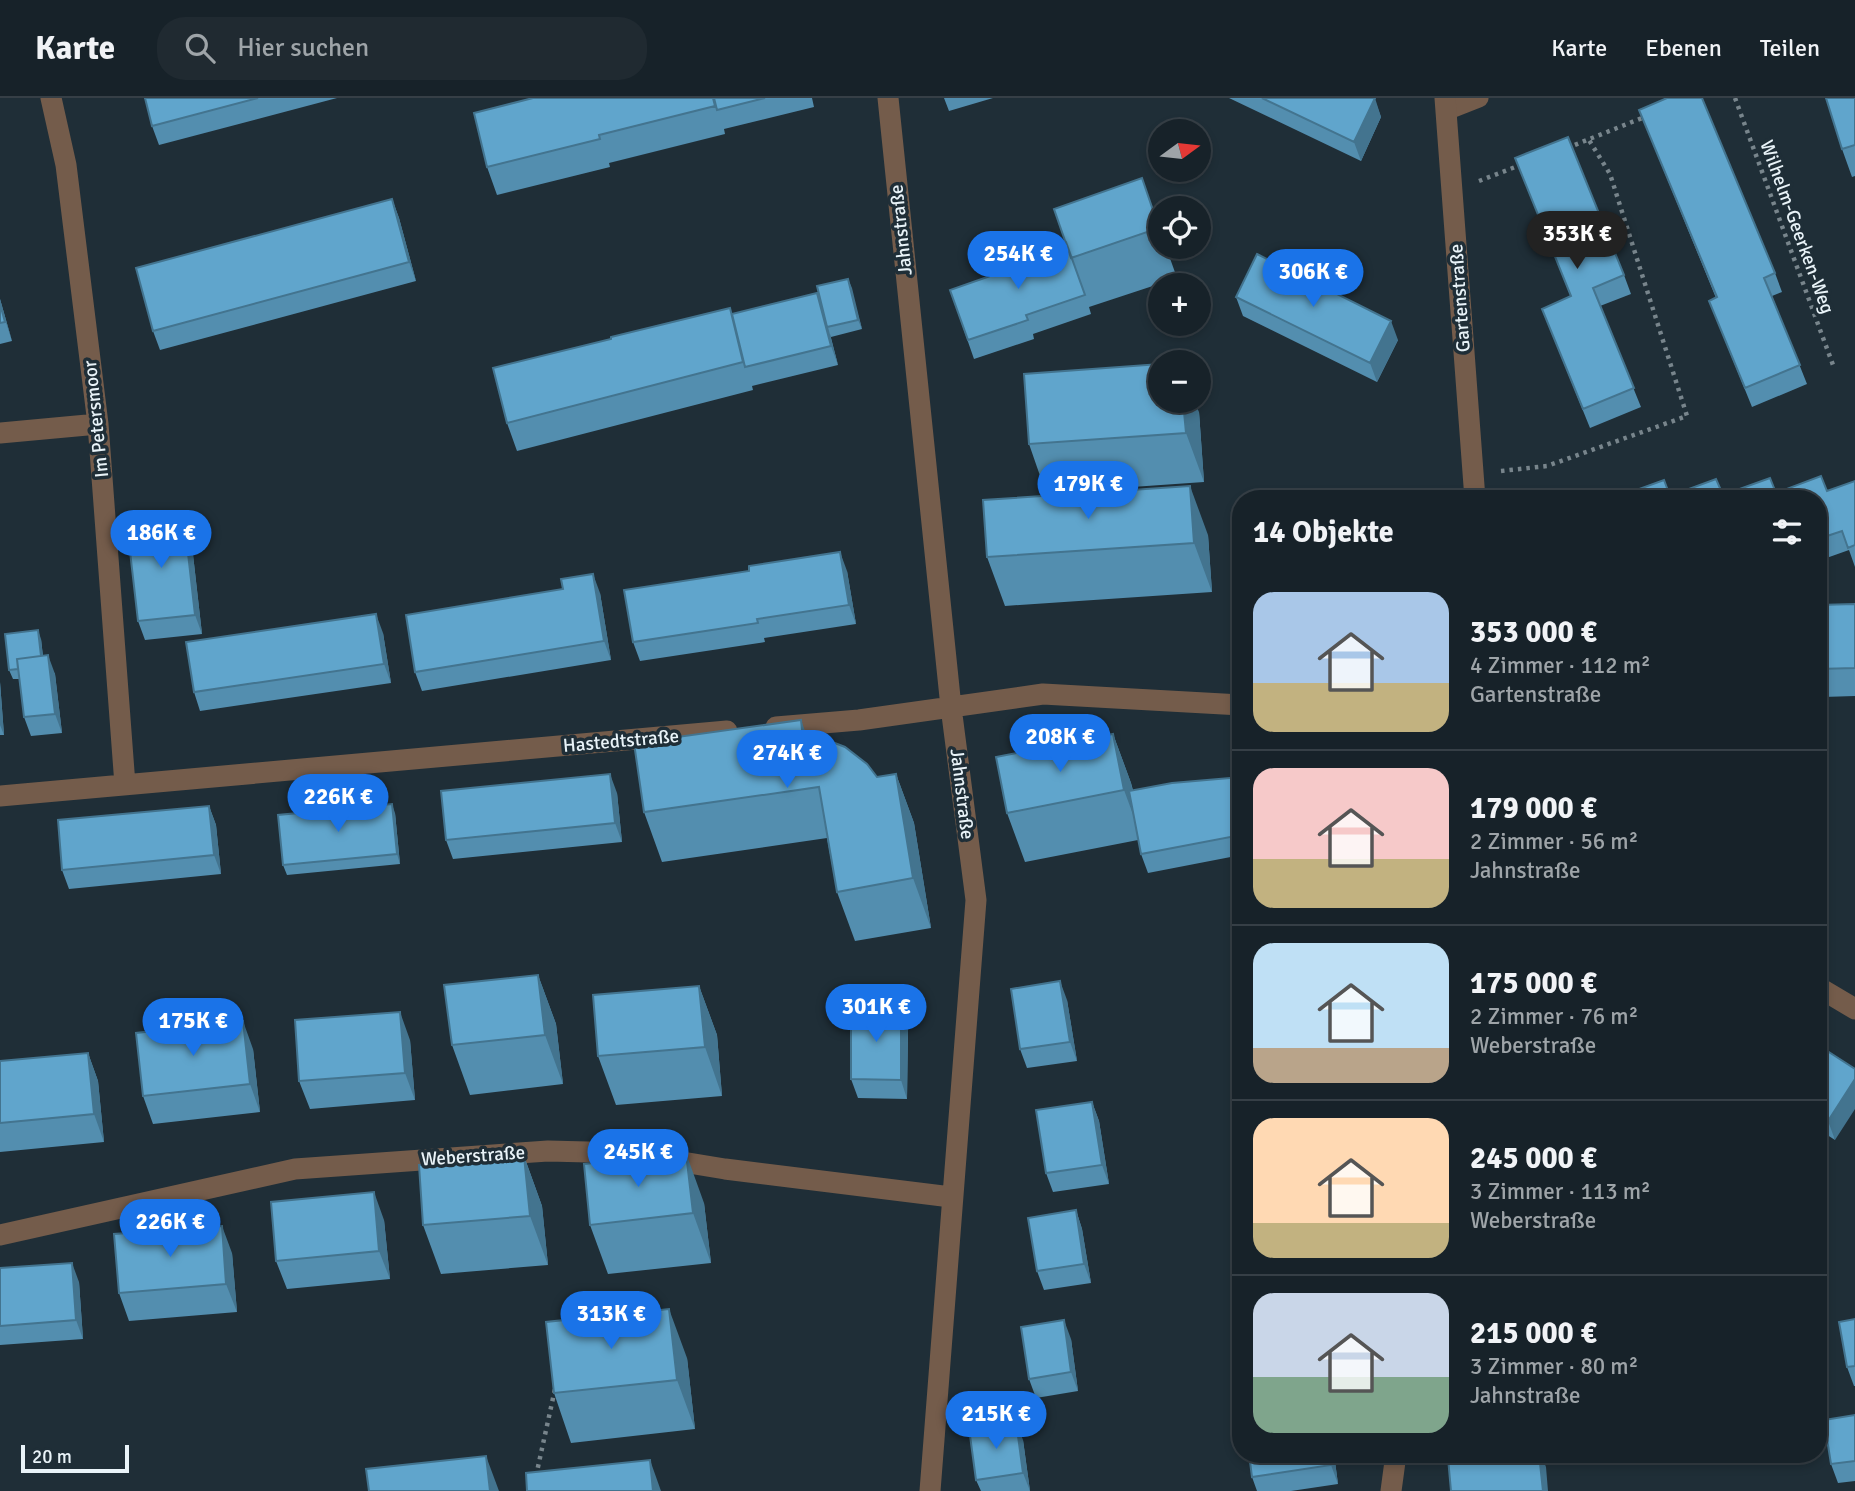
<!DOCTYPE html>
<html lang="de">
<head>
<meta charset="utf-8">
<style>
	:root { --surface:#172229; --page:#202a31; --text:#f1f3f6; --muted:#9ea4a8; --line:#363f46; --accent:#1a73e8 }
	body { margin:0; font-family:Signika,sans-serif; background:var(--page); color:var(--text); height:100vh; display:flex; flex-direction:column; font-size:26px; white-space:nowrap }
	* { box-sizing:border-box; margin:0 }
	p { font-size:23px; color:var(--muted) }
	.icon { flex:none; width:38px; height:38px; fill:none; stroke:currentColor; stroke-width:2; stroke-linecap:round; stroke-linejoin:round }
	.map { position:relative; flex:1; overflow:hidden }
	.panel { position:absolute; left:1232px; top:392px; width:595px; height:973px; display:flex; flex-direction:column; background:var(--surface); border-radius:28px; box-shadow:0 4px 10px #0003,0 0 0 2px var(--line) }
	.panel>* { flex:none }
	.needle { width:46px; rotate:75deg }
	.fabs { position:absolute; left:1148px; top:21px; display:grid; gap:14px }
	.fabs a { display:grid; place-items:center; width:63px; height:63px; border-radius:50%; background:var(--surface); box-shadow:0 4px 10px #0003,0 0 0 2px var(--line); font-size:35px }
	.scale { position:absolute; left:21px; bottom:18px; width:108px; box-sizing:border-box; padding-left:7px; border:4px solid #e9f3f8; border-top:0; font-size:19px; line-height:24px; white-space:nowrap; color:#e9f3f8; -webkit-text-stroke:5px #1f2e37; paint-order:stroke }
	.price { position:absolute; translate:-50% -60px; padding:0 16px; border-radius:24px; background:var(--accent); color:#fff; font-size:23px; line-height:46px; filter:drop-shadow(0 2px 4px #0008) }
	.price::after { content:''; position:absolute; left:50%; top:42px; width:21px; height:16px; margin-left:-10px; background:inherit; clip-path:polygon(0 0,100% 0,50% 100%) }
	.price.current { background:#222; color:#fff }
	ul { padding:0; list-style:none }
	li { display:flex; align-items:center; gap:21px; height:175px; padding:0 21px }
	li+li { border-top:2px solid var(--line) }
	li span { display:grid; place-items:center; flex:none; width:196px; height:140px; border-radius:21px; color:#555 }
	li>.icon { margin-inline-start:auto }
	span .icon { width:84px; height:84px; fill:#fffc; stroke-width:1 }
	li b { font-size:30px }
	h2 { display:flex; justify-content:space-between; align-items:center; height:84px; padding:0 21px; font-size:30px }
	header { display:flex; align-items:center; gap:42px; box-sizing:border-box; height:98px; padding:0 35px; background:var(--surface); border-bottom:2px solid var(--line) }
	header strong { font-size:33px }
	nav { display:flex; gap:38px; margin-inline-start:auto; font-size:24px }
	.search { width:490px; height:63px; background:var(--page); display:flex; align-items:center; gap:18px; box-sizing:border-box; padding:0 24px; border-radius:28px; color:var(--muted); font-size:26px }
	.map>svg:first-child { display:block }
</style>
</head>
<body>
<header>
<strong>Karte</strong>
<div class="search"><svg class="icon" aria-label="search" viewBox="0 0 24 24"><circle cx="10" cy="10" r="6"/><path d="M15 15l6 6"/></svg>Hier suchen</div>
<nav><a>Karte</a><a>Ebenen</a><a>Teilen</a></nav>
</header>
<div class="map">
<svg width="1855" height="1393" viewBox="0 0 1855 1393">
	<rect width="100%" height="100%" fill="#1f2e37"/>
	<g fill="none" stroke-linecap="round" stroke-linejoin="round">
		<path stroke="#78858c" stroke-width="4.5" stroke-dasharray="3.5 5" stroke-linecap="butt" d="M 1735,0 L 1833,267
			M 1567,50 L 1647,18
			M 1479,83 L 1523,66
			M 1501,373 L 1547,368 L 1687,318 L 1610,76 L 1589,42
			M 536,1378 L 555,1291"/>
		<path stroke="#745c4b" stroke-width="19" d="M 1446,13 L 1479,0"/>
		<path stroke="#745c4b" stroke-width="21" d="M 51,0 L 66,67 L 98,326 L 125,687
			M 888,0 L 951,609 L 976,802 L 930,1393
			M 1445,0 L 1475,401
			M 0,335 L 98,326
			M 776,629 L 859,622 L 1043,596 L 1241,607
			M 0,698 L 727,633
			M 1818,889 L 1855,911
			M 0,1137 L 295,1071 L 548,1053 L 628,1055 L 725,1071 L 951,1099
			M 1391,1393 L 1396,1356"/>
	</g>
	<path fill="#538eaf" d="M 145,0 L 337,0 L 159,47 L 152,28 Z
		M 533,0 L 812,0 L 814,9 L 724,31 L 725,36 L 609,65 L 610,69 L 497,97 L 487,69 Z
		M 944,0 L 993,0 L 949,13 Z
		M 1229,0 L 1374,0 L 1381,19 L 1361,63 Z
		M 1855,0 L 1855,78 L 1852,79 L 1842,51 Z
		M 1639,12 L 1775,175 L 1782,194 L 1772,198 L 1807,286 L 1752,309 L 1709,203 L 1716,200 Z
		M 1515,60 L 1624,177 L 1631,196 L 1600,208 L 1641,309 L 1590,330 L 1542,211 L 1571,199 Z
		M 1142,80 L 1160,131 L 1160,149 L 1166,149 L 1177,180 L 1089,209 L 1091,216 L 1033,236 L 1034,241 L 974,261 L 950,192 L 1010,171 L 1066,144 Z
		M 392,101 L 399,120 L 416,183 L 160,252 L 153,233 Z
		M 848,181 L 862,231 L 831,239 L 830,236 L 838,267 L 752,288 L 753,292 L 517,353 L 507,325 L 817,195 L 822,207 Z
		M 1236,199 L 1398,242 L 1377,284 L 1243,218 Z
		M 0,201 L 12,243 L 0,246 Z
		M 1199,314 L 1204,384 L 1046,395 L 1029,346 Z
		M 1855,383 L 1855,469 L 1849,452 L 1818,463 L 1818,401 L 1618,401 L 1670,398 L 1827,393 Z
		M 184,420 L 191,439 L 202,536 L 145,542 L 138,523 Z
		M 1208,437 L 1212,494 L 1005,508 L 987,459 Z
		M 847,473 L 856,526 L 764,540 L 765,544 L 640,563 L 633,544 Z
		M 600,495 L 611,562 L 422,593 L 415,574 Z
		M 1855,506 L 1855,598 L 1823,599 L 1829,791 L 1818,791 L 1818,507 Z
		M 383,535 L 391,585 L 200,613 L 194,594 Z
		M 41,541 L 43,558 L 55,576 L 62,635 L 31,638 L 24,619 L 19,581 L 13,581 L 9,572 Z
		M 0,584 L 4,637 L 0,637 Z
		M 1113,636 L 1131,685 L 1133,692 L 1241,679 L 1241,757 L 1148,775 L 1141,756 L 1138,742 L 1025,764 L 1007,715 Z
		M 808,641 L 877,679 L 896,676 L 914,725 L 931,830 L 855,843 L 837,794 L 827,740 L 662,764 L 644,714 Z
		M 617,695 L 622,744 L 453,761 L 446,742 Z
		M 209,708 L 216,727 L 221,776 L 69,791 L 62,772 Z
		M 395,715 L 400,766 L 287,777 L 283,767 Z
		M 538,877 L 556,926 L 563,986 L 470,997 L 452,947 Z
		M 699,888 L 717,937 L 722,998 L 616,1007 L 598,958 Z
		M 1067,902 L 1077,963 L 1027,970 L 1020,951 Z
		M 901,911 L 908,930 L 907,1001 L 858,1000 L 851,981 Z
		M 410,942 L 415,1002 L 310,1011 L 299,983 Z
		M 1818,947 L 1835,1042 L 1818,1031 Z
		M 253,951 L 260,1014 L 153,1026 L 143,998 Z
		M 88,955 L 98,983 L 104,1044 L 0,1054 L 0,963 Z
		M 1092,1004 L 1099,1023 L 1109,1086 L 1053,1094 L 1046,1075 Z
		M 524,1058 L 542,1108 L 548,1167 L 441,1176 L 423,1127 Z
		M 704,1105 L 711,1165 L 608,1176 L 590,1127 Z
		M 1076,1112 L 1082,1131 L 1091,1185 L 1044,1192 L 1037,1173 Z
		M 384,1122 L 390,1181 L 287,1191 L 276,1163 Z
		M 232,1155 L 237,1214 L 129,1223 L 119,1195 Z
		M 0,1170 L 79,1184 L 83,1241 L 0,1247 Z
		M 1855,1221 L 1855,1288 L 1854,1288 L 1847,1269 Z
		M 1071,1241 L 1078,1293 L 1036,1300 L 1029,1281 Z
		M 687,1260 L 695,1331 L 571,1345 L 554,1295 Z
		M 1855,1317 L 1855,1383 L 1838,1385 L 1831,1366 Z
		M 1023,1342 L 1030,1393 L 981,1393 L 976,1382 Z
		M 1334,1356 L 1338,1386 L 1291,1393 L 1257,1393 L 1252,1379 Z"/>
	<path fill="#43748f" d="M 1375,0 L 1381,19 L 1361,63 L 1354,44 Z
		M 392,101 L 399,120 L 416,183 L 409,164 Z
		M 848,181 L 852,190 L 862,231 L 858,222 Z
		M 817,195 L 824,214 L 838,267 L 831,248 Z
		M 0,201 L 12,243 L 0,206 Z
		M 1391,223 L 1398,242 L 1377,284 L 1370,265 Z
		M 1183,303 L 1194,303 L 1199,314 L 1204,384 L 1186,335 Z
		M 1190,388 L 1208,437 L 1212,494 L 1194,445 Z
		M 184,420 L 191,439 L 202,536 L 195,517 Z
		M 840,454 L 847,473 L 856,526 L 849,507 Z
		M 593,476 L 600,495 L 611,562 L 604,543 Z
		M 376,516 L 383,535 L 391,585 L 384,566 Z
		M 38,532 L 41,541 L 45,578 L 42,568 Z
		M 48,557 L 55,576 L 62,635 L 55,616 Z
		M 0,584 L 4,637 L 0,627 Z
		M 1818,586 L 1823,599 L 1829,791 L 1819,763 Z
		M 801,622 L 819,671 L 803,641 Z
		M 1113,636 L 1131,685 L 1142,741 L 1124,692 Z
		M 610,676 L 617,695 L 622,744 L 615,725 Z
		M 896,676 L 914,725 L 931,830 L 913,780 Z
		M 392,706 L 395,715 L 400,766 L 397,756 Z
		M 209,708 L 216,727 L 221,776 L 214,757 Z
		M 538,877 L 556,926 L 563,986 L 545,937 Z
		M 1060,883 L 1067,902 L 1077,963 L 1070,944 Z
		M 699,888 L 717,937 L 722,998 L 705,949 Z
		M 901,911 L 908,930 L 907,1001 L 901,982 Z
		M 400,914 L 410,942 L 415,1002 L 405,975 Z
		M 243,923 L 253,951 L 260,1014 L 250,986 Z
		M 88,955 L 98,983 L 104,1044 L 94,1016 Z
		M 1855,981 L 1855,1011 L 1835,1042 L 1828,1023 Z
		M 1092,1004 L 1099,1023 L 1109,1086 L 1102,1067 Z
		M 686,1055 L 704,1105 L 711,1165 L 693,1115 Z
		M 524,1058 L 542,1108 L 548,1167 L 530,1118 Z
		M 374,1094 L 384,1122 L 390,1181 L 379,1153 Z
		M 1076,1112 L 1082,1131 L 1091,1185 L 1084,1166 Z
		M 222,1128 L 232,1155 L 237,1214 L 226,1186 Z
		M 72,1165 L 79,1184 L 83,1241 L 76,1222 Z
		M 669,1211 L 687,1260 L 695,1331 L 677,1282 Z
		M 1064,1222 L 1071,1241 L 1078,1293 L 1071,1274 Z
		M 1016,1323 L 1023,1342 L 1030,1393 L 1023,1375 Z
		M 1330,1356 L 1334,1356 L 1338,1386 L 1331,1367 Z
		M 1539,1356 L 1541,1356 L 1546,1369 L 1548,1393 L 1543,1393 Z
		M 486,1358 L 499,1393 L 490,1393 Z
		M 650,1362 L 661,1393 L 653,1393 Z"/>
	<path fill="#60a5cc" stroke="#43748f" stroke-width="2" d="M 145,0 L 258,0 L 152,28 Z
		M 533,0 L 713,0 L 715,8 L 599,37 L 600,41 L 487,69 L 474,15 Z
		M 714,0 L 765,0 L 717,12 Z
		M 1262,0 L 1375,0 L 1354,44 Z
		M 1667,0 L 1702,0 L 1775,175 L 1764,180 L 1800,267 L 1745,290 L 1709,203 L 1717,199 L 1639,12 Z
		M 1826,0 L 1855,0 L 1855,47 L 1842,51 Z
		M 1568,39 L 1624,177 L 1593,190 L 1634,290 L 1583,311 L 1542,211 L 1571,198 L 1515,60 Z
		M 1142,80 L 1159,130 L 1071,160 L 1054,111 Z
		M 392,101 L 409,164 L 153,233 L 136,170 Z
		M 1066,144 L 1085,197 L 1026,217 L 1028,222 L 968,242 L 950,192 L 1010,171 L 1008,164 Z
		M 1257,156 L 1391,223 L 1370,265 L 1236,199 Z
		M 848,181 L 858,222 L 827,229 L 817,188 Z
		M 817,195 L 831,248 L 745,269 L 732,216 Z
		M 0,206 L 5,224 L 0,225 Z
		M 730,210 L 743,264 L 507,325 L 493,270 L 611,241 L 611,239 Z
		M 1160,266 L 1160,303 L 1183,303 L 1186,335 L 1029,346 L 1024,276 Z
		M 1821,378 L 1827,393 L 1855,383 L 1855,447 L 1848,450 L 1842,433 L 1818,441 L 1818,401 L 1618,401 L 1617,399 L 1664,382 L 1670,398 L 1716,381 L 1723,397 L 1770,380 L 1776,395 Z
		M 1190,388 L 1194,445 L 987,459 L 983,402 Z
		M 184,420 L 195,517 L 138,523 L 127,427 Z
		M 840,454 L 849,507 L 757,521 L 758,525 L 633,544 L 624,492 L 749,473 L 749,468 Z
		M 593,476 L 604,543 L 415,574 L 406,517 L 563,491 L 561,481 Z
		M 1233,484 L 1241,484 L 1241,542 L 1237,543 Z
		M 1855,506 L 1855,570 L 1818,571 L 1818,507 Z
		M 376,516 L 384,566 L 194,594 L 186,544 Z
		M 38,532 L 41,558 L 17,561 L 18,571 L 9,572 L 5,536 Z
		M 48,557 L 55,616 L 24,619 L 17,561 Z
		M 801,622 L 803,641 L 822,640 L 845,649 L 867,666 L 877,679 L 896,676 L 913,780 L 837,794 L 819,689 L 644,714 L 634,645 Z
		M 1113,636 L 1124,692 L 1007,715 L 996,659 Z
		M 610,676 L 615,725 L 446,742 L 441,693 Z
		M 1241,679 L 1241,737 L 1141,756 L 1129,693 L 1172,685 Z
		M 392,706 L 397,756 L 283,767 L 278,717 Z
		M 209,708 L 214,757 L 62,772 L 58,722 Z
		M 538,877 L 545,937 L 452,947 L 444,887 Z
		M 1060,883 L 1070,944 L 1020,951 L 1011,891 Z
		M 699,888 L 705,949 L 598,958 L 593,897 Z
		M 851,910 L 901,911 L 901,982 L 851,981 Z
		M 400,914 L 405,975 L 299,983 L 295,922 Z
		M 243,923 L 250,986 L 143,998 L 136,935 Z
		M 1818,947 L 1855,971 L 1855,981 L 1828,1023 L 1818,1017 Z
		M 88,955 L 94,1016 L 0,1025 L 0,963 Z
		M 1092,1004 L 1102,1067 L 1046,1075 L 1036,1012 Z
		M 686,1055 L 693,1115 L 590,1127 L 584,1066 Z
		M 524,1058 L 530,1118 L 423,1127 L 419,1067 Z
		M 374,1094 L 379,1153 L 276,1163 L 271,1104 Z
		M 1076,1112 L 1084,1166 L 1037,1173 L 1028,1120 Z
		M 222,1128 L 226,1186 L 119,1195 L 114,1136 Z
		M 72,1165 L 76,1222 L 0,1228 L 0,1170 Z
		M 669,1211 L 677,1282 L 554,1295 L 546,1224 Z
		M 1855,1221 L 1855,1268 L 1847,1269 L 1839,1224 Z
		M 1064,1222 L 1071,1274 L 1029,1281 L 1021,1229 Z
		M 1855,1317 L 1855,1363 L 1831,1366 L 1824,1322 Z
		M 1016,1323 L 1023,1375 L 976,1382 L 969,1330 Z
		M 1249,1356 L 1330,1356 L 1331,1367 L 1252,1379 Z
		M 1481,1356 L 1539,1356 L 1543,1393 L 1451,1393 L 1448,1360 Z
		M 486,1358 L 490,1393 L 369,1393 L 366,1371 Z
		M 650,1362 L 653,1393 L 527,1393 L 526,1375 Z"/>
	<g text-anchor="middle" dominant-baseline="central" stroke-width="7" stroke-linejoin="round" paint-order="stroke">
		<g font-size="19" fill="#e9f3f8" stroke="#1f2e37">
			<text transform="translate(1797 129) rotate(70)">Wilhelm-Geerken-Weg</text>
			<text transform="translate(901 132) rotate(-96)">Jahnstraße</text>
			<text transform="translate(1460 200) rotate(-94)">Gartenstraße</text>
			<text transform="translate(96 321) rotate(-96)">Im Petersmoor</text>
			<text transform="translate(621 643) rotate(-5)">Hastedtstraße</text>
			<text transform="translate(962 696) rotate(83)">Jahnstraße</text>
			<text transform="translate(473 1058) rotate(-4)">Weberstraße</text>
		</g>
	</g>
</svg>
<div class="fabs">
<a><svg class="needle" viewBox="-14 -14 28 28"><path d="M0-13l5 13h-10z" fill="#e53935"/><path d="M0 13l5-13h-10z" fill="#9ea4a8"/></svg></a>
<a><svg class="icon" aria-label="locate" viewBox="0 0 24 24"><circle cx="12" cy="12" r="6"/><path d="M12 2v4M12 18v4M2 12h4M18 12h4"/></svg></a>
<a>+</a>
<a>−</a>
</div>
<div class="scale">20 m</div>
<b class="price current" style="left:1577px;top:173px">353K €</b>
<b class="price" style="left:1018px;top:193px">254K €</b>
<b class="price" style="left:1313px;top:211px">306K €</b>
<b class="price" style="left:1088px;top:423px">179K €</b>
<b class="price" style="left:161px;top:472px">186K €</b>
<b class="price" style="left:1060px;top:676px">208K €</b>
<b class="price" style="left:787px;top:692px">274K €</b>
<b class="price" style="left:338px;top:736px">226K €</b>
<b class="price" style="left:876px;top:946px">301K €</b>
<b class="price" style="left:193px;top:960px">175K €</b>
<b class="price" style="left:638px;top:1091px">245K €</b>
<b class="price" style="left:170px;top:1161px">226K €</b>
<b class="price" style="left:611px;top:1253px">313K €</b>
<b class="price" style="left:996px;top:1353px">215K €</b>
<section class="panel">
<h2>14 Objekte<svg class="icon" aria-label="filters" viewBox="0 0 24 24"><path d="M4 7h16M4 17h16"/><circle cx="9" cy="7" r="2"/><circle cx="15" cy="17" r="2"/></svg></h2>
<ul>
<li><span style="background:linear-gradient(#a9c7e8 65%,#c2b280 0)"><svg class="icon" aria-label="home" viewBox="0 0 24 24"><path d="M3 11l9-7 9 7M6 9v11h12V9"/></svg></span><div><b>353 000 €</b><p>4 Zimmer · 112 m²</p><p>Gartenstraße</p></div></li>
<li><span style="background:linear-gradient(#f6c9c9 65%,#c2b280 0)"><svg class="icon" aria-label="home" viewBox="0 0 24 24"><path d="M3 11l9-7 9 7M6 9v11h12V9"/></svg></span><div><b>179 000 €</b><p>2 Zimmer · 56 m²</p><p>Jahnstraße</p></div></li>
<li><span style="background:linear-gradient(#bfe0f5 75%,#b9a48a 0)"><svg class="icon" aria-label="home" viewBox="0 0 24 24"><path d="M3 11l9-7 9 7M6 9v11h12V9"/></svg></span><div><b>175 000 €</b><p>2 Zimmer · 76 m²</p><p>Weberstraße</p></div></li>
<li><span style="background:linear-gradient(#ffd9b3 75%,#c2b280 0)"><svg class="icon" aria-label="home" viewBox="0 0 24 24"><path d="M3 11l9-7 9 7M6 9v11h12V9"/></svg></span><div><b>245 000 €</b><p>3 Zimmer · 113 m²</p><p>Weberstraße</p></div></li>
<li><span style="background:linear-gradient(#c9d6e8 60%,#7fa58c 0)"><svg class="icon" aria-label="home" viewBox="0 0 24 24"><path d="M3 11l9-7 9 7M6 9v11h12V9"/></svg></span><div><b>215 000 €</b><p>3 Zimmer · 80 m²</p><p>Jahnstraße</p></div></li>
</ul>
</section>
</div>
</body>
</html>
